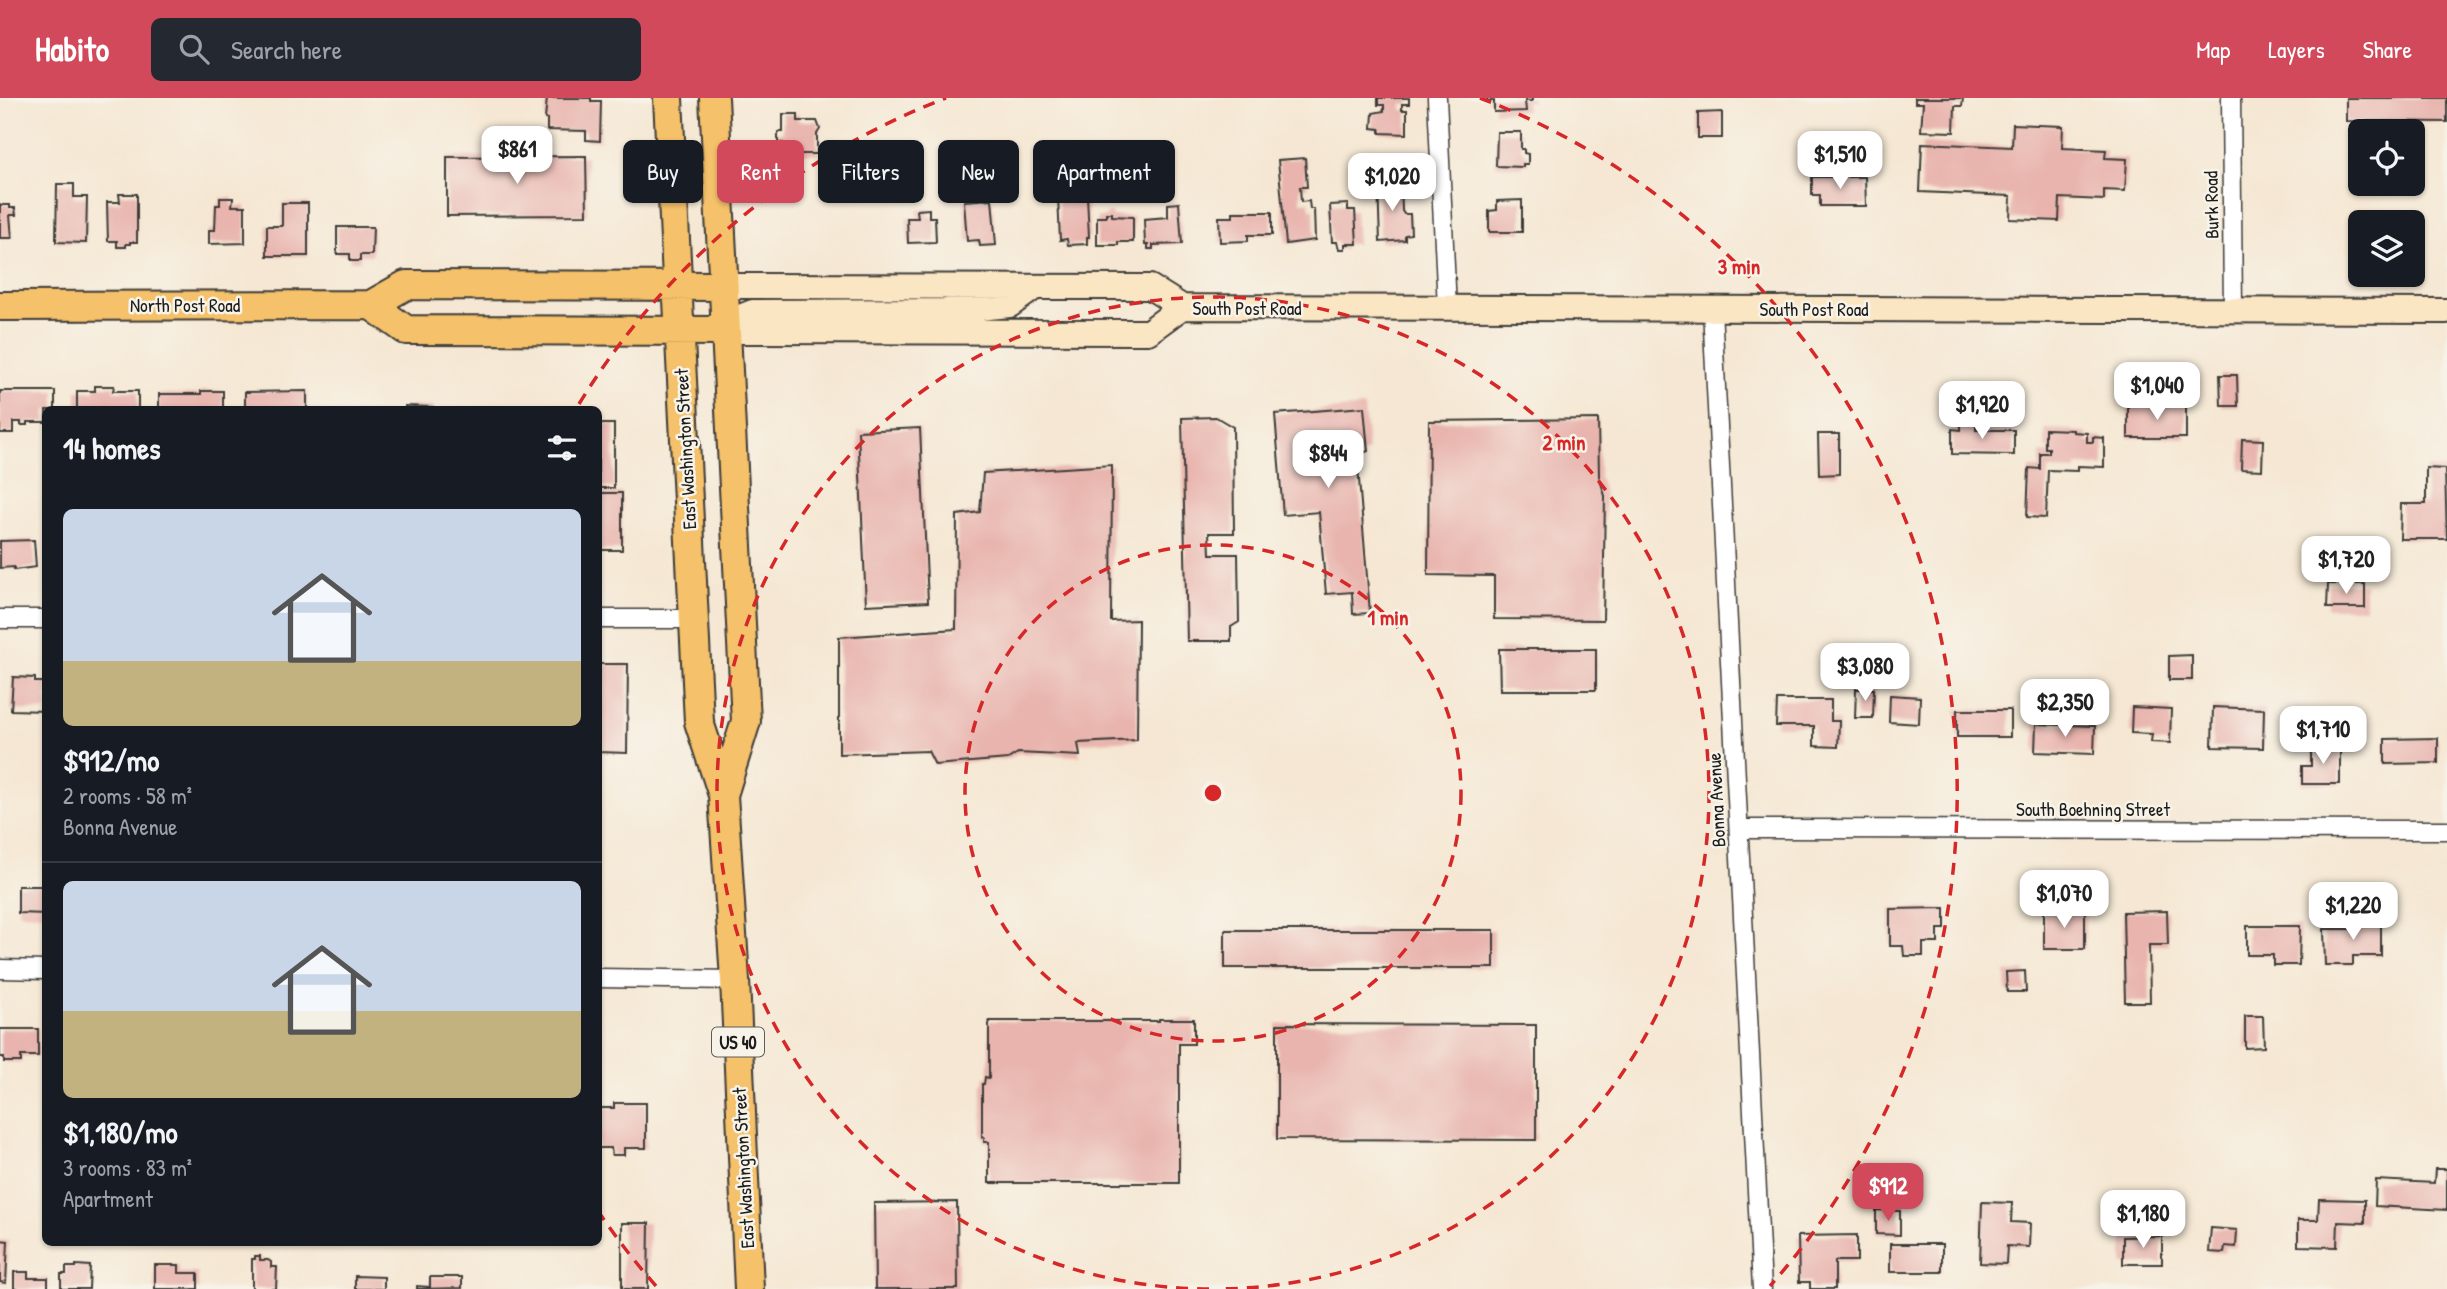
<!DOCTYPE html>
<html lang="en">
<head>
<meta charset="utf-8">
<style>
	:root { --surface:#171b24; --page:#242831; --text:#f1f3f6; --muted:#9ea1a6; --line:#363941; --accent:#d1495b }
	body { margin:0; font-family:"Patrick Hand",sans-serif; background:var(--page); color:var(--text); height:100vh; display:flex; flex-direction:column; font-size:26px; white-space:nowrap }
	* { box-sizing:border-box; margin:0 }
	p { font-size:23px; color:var(--muted) }
	.icon { flex:none; width:38px; height:38px; fill:none; stroke:currentColor; stroke-width:2; stroke-linecap:round; stroke-linejoin:round }
	.map { position:relative; flex:1; overflow:hidden }
	.side { position:absolute; left:42px; top:308px; width:560px; height:840px; display:flex; flex-direction:column; background:var(--surface); border-radius:10px; box-shadow:0 2px 5px #0004 }
	.side>* { flex:none }
	.hud { position:absolute; left:623px; top:42px; width:665px; height:63px; display:flex; gap:14px }
	.fabs { position:absolute; left:2348px; top:21px; display:grid; gap:14px }
	.fabs a { display:grid; place-items:center; width:77px; height:77px; border-radius:10px; background:var(--surface); box-shadow:0 2px 5px #0004; font-size:35px }
	.price { position:absolute; translate:-50% -60px; padding:0 16px; border-radius:14px; background:#fff; color:#222; font-size:23px; line-height:46px; filter:drop-shadow(0 2px 4px #0008) }
	.price::after { content:''; position:absolute; left:50%; top:42px; width:21px; height:16px; margin-left:-10px; background:inherit; clip-path:polygon(0 0,100% 0,50% 100%) }
	.price.active { background:var(--accent); color:#fff }
	ul { padding:0; list-style:none }
	li { display:grid; align-content:center; gap:14px; height:371px; padding:0 21px }
	li+li { border-top:2px solid var(--line) }
	li span { display:grid; place-items:center; height:217px; border-radius:10px; color:#555 }
	li>.icon { margin-inline-start:auto }
	span .icon { width:126px; height:126px; fill:#fffc; stroke-width:1 }
	li b { font-size:30px }
	h2 { display:flex; justify-content:space-between; align-items:center; height:84px; padding:0 21px; font-size:30px }
	.chip { padding:0 24px; border-radius:10px; background:var(--surface); box-shadow:0 2px 5px #0004; font-size:24px; line-height:63px }
	.chip.active { background:var(--accent); color:#fff }
	header { display:flex; align-items:center; gap:42px; box-sizing:border-box; height:98px; padding:0 35px; background:var(--accent); color:#fff }
	header strong { font-size:33px }
	nav { display:flex; gap:38px; margin-inline-start:auto; font-size:24px }
	.search { width:490px; height:63px; background:var(--page); display:flex; align-items:center; gap:18px; box-sizing:border-box; padding:0 24px; border-radius:10px; color:var(--muted); font-size:26px }
	.map>svg:first-child { display:block }
</style>
</head>
<body>
<header>
<strong>Habito</strong>
<div class="search"><svg class="icon" aria-label="search" viewBox="0 0 24 24"><circle cx="10" cy="10" r="6"/><path d="M15 15l6 6"/></svg>Search here</div>
<nav><a>Map</a><a>Layers</a><a>Share</a></nav>
</header>
<div class="map">
<svg width="2447" height="1191" viewBox="0 0 2447 1191">
	<rect width="100%" height="100%" fill="#f7f3e8"/>
	<filter id="ink" filterUnits="userSpaceOnUse"><feTurbulence type="fractalNoise" baseFrequency=".0143" numOctaves="2"/><feDisplacementMap in="SourceGraphic" scale="14" xChannelSelector="R" yChannelSelector="G"/><feConvolveMatrix kernelMatrix="1 2 1 2 8 2 1 2 1" color-interpolation-filters="sRGB"/></filter>
	<filter id="wash" filterUnits="userSpaceOnUse"><feTurbulence type="fractalNoise" baseFrequency=".00686" numOctaves="4" result="noise"/><feDisplacementMap in="SourceGraphic" scale="28" xChannelSelector="R" yChannelSelector="G"/><feGaussianBlur stdDeviation="1.57" result="paint"/><feColorMatrix in="noise" values="0 0 0 0 0 0 0 0 0 0 0 0 0 0 0 0 0 1.4 0 .05"/><feComposite in="paint" operator="in"/></filter>
	<g filter="url(#wash)">
		<rect width="100%" height="100%" fill="#f5e7d3"/>
		<g id="blocks">
			<path fill="#e8b4ad" d="M 547,0 L 591,0 L 591,3 L 601,3 L 600,43 L 586,42 L 586,33 L 547,32 L 547,21 L 545,21 Z
				M 1378,0 L 1409,0 L 1409,6 L 1402,6 L 1402,12 L 1407,12 L 1407,36 L 1380,35 L 1380,31 L 1372,30 L 1373,15 L 1384,13 L 1384,7 L 1378,7 Z
				M 1487,0 L 1532,0 L 1532,3 L 1525,3 L 1526,13 L 1494,14 L 1494,3 L 1487,3 Z
				M 1915,0 L 1963,0 L 1962,8 L 1955,8 L 1954,34 L 1921,33 L 1923,5 L 1915,5 Z
				M 2346,0 L 2447,0 L 2447,24 L 2346,23 Z
				M 1722,14 L 1722,40 L 1698,40 L 1698,15 Z
				M 783,16 L 798,16 L 798,23 L 817,23 L 820,31 L 817,36 L 817,56 L 783,56 L 783,45 L 778,45 L 778,34 L 783,34 Z
				M 2013,26 L 2063,28 L 2062,50 L 2106,52 L 2105,60 L 2127,61 L 2125,93 L 2104,92 L 2104,102 L 2060,100 L 2059,123 L 2010,121 L 2011,98 L 1920,94 L 1922,45 L 2012,49 Z
				M 1497,34 L 1521,34 L 1521,51 L 1524,51 L 1524,55 L 1528,56 L 1528,66 L 1523,66 L 1523,69 L 1496,68 Z
				M 586,58 L 587,117 L 447,118 L 447,59 Z
				M 1305,60 L 1307,89 L 1300,89 L 1301,104 L 1309,103 L 1310,111 L 1314,111 L 1315,142 L 1286,146 L 1278,62 Z
				M 1812,79 L 1865,79 L 1866,108 L 1820,108 L 1820,97 L 1812,97 Z
				M 1401,84 L 1402,113 L 1404,116 L 1410,116 L 1411,136 L 1405,137 L 1405,142 L 1380,144 L 1378,85 Z
				M 57,86 L 74,86 L 74,99 L 87,99 L 86,145 L 56,144 Z
				M 119,96 L 137,96 L 137,144 L 130,144 L 130,146 L 126,146 L 126,149 L 117,149 L 117,143 L 108,143 L 107,104 L 120,104 Z
				M 1087,98 L 1089,139 L 1087,139 L 1087,146 L 1068,147 L 1067,141 L 1060,142 L 1058,99 Z
				M 220,100 L 233,100 L 232,108 L 245,108 L 245,145 L 209,146 L 209,132 L 215,132 L 216,107 L 220,107 Z
				M 992,101 L 996,147 L 980,148 L 979,142 L 967,143 L 964,103 Z
				M 1522,102 L 1522,134 L 1489,134 L 1489,113 L 1497,112 L 1497,103 Z
				M 282,105 L 308,105 L 308,158 L 267,158 L 267,128 L 282,128 Z
				M 1179,105 L 1182,146 L 1153,147 L 1153,151 L 1148,151 L 1148,147 L 1145,147 L 1144,121 L 1168,119 L 1168,106 Z
				M 1348,106 L 1348,112 L 1355,112 L 1357,146 L 1345,146 L 1345,151 L 1339,151 L 1337,144 L 1332,144 L 1330,107 Z
				M 0,107 L 10,107 L 10,110 L 15,110 L 16,117 L 10,117 L 12,140 L 0,140 Z
				M 929,111 L 929,119 L 935,119 L 936,144 L 908,145 L 907,120 L 918,120 L 917,112 Z
				M 1233,114 L 1272,114 L 1272,137 L 1248,137 L 1248,143 L 1220,144 L 1219,119 L 1233,119 Z
				M 1106,115 L 1112,115 L 1112,118 L 1133,119 L 1133,144 L 1118,144 L 1118,147 L 1097,147 L 1097,119 L 1106,119 Z
				M 337,129 L 373,129 L 372,157 L 360,157 L 360,163 L 350,163 L 350,156 L 337,156 Z
				M 2220,277 L 2237,277 L 2238,308 L 2221,308 Z
				M 95,288 L 114,288 L 113,293 L 138,293 L 138,312 L 77,312 L 77,293 L 95,293 Z
				M 0,293 L 55,293 L 55,312 L 46,312 L 46,324 L 27,324 L 27,327 L 21,327 L 21,324 L 13,324 L 13,335 L 0,335 Z
				M 201,293 L 223,293 L 223,312 L 159,312 L 159,296 L 201,296 Z
				M 307,293 L 307,312 L 245,312 L 245,294 Z
				M 2128,307 L 2186,307 L 2186,340 L 2128,340 Z
				M 405,308 L 433,309 L 433,312 L 405,312 Z
				M 1364,309 L 1368,353 L 1357,357 L 1370,515 L 1353,516 L 1352,494 L 1326,496 L 1319,414 L 1283,417 L 1275,316 Z
				M 1216,319 L 1233,329 L 1234,435 L 1209,435 L 1210,456 L 1238,456 L 1239,524 L 1231,529 L 1231,543 L 1187,543 L 1182,320 Z
				M 1598,321 L 1599,378 L 1605,398 L 1603,522 L 1494,521 L 1494,478 L 1428,477 L 1429,323 Z
				M 1961,324 L 1976,325 L 1976,332 L 2014,332 L 2014,357 L 1952,356 L 1952,331 L 1961,332 Z
				M 598,326 L 614,326 L 614,390 L 598,390 Z
				M 920,330 L 928,504 L 866,507 L 858,333 Z
				M 2045,331 L 2073,332 L 2073,334 L 2087,335 L 2087,344 L 2093,344 L 2093,339 L 2104,340 L 2104,369 L 2077,368 L 2077,373 L 2048,372 L 2046,420 L 2027,419 L 2029,370 L 2040,371 L 2040,355 L 2049,355 L 2049,350 L 2045,350 Z
				M 1818,336 L 1839,336 L 1839,376 L 1819,377 Z
				M 2242,341 L 2263,342 L 2262,372 L 2241,371 Z
				M 1112,367 L 1111,523 L 1138,522 L 1137,642 L 1078,645 L 1080,658 L 1018,655 L 1008,661 L 935,667 L 928,653 L 839,656 L 839,539 L 956,531 L 957,417 L 980,414 L 983,375 Z
				M 2426,370 L 2445,371 L 2447,441 L 2400,441 L 2401,406 L 2426,406 Z
				M 598,395 L 622,395 L 622,452 L 598,452 Z
				M 34,442 L 36,469 L 14,472 L 14,469 L 0,470 L 0,443 Z
				M 2328,486 L 2365,486 L 2365,510 L 2327,510 Z
				M 1499,551 L 1596,551 L 1596,592 L 1500,592 Z
				M 2192,557 L 2192,582 L 2169,582 L 2169,558 Z
				M 598,566 L 628,566 L 627,655 L 598,654 Z
				M 13,579 L 35,580 L 35,584 L 46,584 L 46,613 L 11,612 Z
				M 1856,591 L 1874,591 L 1873,620 L 1855,620 Z
				M 1890,597 L 1920,599 L 1919,626 L 1889,624 Z
				M 1777,602 L 1831,602 L 1831,623 L 1839,623 L 1838,649 L 1814,648 L 1814,628 L 1776,628 Z
				M 2132,609 L 2171,611 L 2170,645 L 2151,644 L 2152,636 L 2131,635 Z
				M 2213,609 L 2264,611 L 2263,650 L 2212,649 Z
				M 1957,612 L 2010,612 L 2010,639 L 1957,639 Z
				M 2036,626 L 2095,628 L 2094,656 L 2035,654 Z
				M 2438,640 L 2438,665 L 2385,666 L 2385,641 Z
				M 2311,647 L 2340,647 L 2340,686 L 2302,686 L 2302,668 L 2311,668 Z
				M 18,788 L 46,788 L 46,816 L 18,815 Z
				M 1945,810 L 1945,831 L 1938,831 L 1938,845 L 1923,845 L 1923,858 L 1904,858 L 1903,848 L 1890,848 L 1890,811 Z
				M 2044,812 L 2085,812 L 2085,851 L 2044,851 Z
				M 2167,813 L 2168,847 L 2149,847 L 2150,904 L 2125,904 L 2123,814 Z
				M 2350,821 L 2381,821 L 2381,858 L 2353,858 L 2353,867 L 2325,867 L 2324,831 L 2350,831 Z
				M 2247,828 L 2300,828 L 2299,867 L 2273,867 L 2273,857 L 2247,857 Z
				M 1225,832 L 1494,832 L 1494,870 L 1225,870 Z
				M 2025,873 L 2026,894 L 2007,894 L 2006,874 Z
				M 2245,918 L 2263,918 L 2264,949 L 2245,950 Z
				M 1159,921 L 1194,921 L 1194,946 L 1179,946 L 1179,1085 L 989,1085 L 989,1044 L 984,1044 L 984,1039 L 982,1039 L 982,986 L 984,986 L 985,979 L 989,980 L 989,923 L 1159,923 Z
				M 1277,926 L 1536,927 L 1536,1042 L 1277,1041 Z
				M 0,931 L 38,931 L 38,958 L 21,958 L 21,964 L 4,964 L 4,959 L 0,959 Z
				M 614,1005 L 646,1005 L 646,1050 L 624,1050 L 624,1057 L 612,1057 L 611,1050 L 598,1050 L 598,1010 L 614,1010 Z
				M 2435,1071 L 2447,1071 L 2447,1112 L 2375,1108 L 2376,1082 L 2434,1085 Z
				M 2319,1101 L 2365,1102 L 2365,1125 L 2338,1124 L 2337,1149 L 2298,1148 L 2298,1122 L 2318,1122 Z
				M 957,1104 L 958,1191 L 875,1191 L 874,1105 Z
				M 1982,1104 L 2012,1105 L 2011,1124 L 2030,1125 L 2029,1149 L 2007,1148 L 2006,1166 L 1980,1165 Z
				M 1876,1112 L 1900,1113 L 1900,1137 L 1876,1136 Z
				M 622,1125 L 649,1125 L 648,1191 L 622,1191 Z
				M 2211,1130 L 2237,1132 L 2236,1149 L 2225,1148 L 2224,1155 L 2209,1154 Z
				M 1857,1137 L 1857,1163 L 1835,1163 L 1835,1191 L 1810,1191 L 1810,1184 L 1799,1184 L 1798,1138 Z
				M 2162,1138 L 2162,1166 L 2123,1166 L 2123,1139 Z
				M 0,1142 L 8,1143 L 6,1185 L 0,1184 Z
				M 1890,1146 L 1942,1146 L 1942,1174 L 1890,1174 Z
				M 255,1158 L 260,1158 L 260,1162 L 268,1162 L 271,1164 L 271,1169 L 277,1169 L 276,1191 L 252,1191 L 252,1161 L 255,1161 Z
				M 76,1167 L 90,1168 L 89,1191 L 61,1191 L 61,1176 L 66,1176 L 66,1169 L 76,1169 Z
				M 155,1167 L 179,1167 L 179,1175 L 198,1175 L 198,1191 L 155,1191 Z
				M 14,1174 L 28,1174 L 28,1180 L 48,1180 L 48,1191 L 14,1191 Z
				M 355,1178 L 384,1179 L 384,1191 L 355,1191 Z
				M 430,1179 L 462,1179 L 462,1190 L 417,1191 L 417,1188 L 430,1189 Z"/>
		</g>
	</g>
	<g filter="url(#ink)">
		<use href="#blocks" fill-opacity="0" stroke="#3d3a37" stroke-width="2"/>
		<g fill="none" stroke-linecap="round" stroke-linejoin="round">
			<defs>
				<path id="street" d="M 1437,0 L 1447,210
					M 2231,0 L 2233,213
					M 1712,211 L 1762,1191
					M 0,521 L 46,521
					M 598,521 L 694,521
					M 1739,731 L 2447,732
					M 0,871 L 46,872
					M 598,880 L 735,882"/>
				<path id="secondary" d="M 723,188 L 1150,189 L 1182,209 L 2447,213
					M 715,229 L 753,214 L 946,213 L 1010,207 L 1035,189
					M 726,233 L 1148,234 L 1182,209"/>
				<path id="primary" d="M 668,0 L 699,624 L 723,697 L 735,882 L 749,1191
					M 714,0 L 746,623 L 723,697
					M 371,207 L 406,232 L 726,233
					M 0,208 L 371,207 L 406,187 L 723,188"/>
			</defs>
			<use href="#street" stroke="#3d3a37" stroke-width="21"/>
			<use href="#secondary" stroke="#3d3a37" stroke-width="28"/>
			<use href="#primary" stroke="#3d3a37" stroke-width="32"/>
			<use href="#street" stroke="#fff" stroke-width="18"/>
			<use href="#secondary" stroke="#fbe6c4" stroke-width="24"/>
			<use href="#primary" stroke="#f5c16b" stroke-width="28"/>
		</g>
	</g>
	<g fill="none" stroke="#d62828" stroke-width="3.5" stroke-dasharray="12 9">
		<circle cx="1213" cy="695" r="248"/>
		<path d="M1209 1191A496 496 0 1 1 1217 1191"/>
		<path d="M656 1188A744 744 0 0 1 600 1116M579 306A744 744 0 0 1 946 0M1480 0A744 744 0 0 1 1770 1188"/>
	</g>
	<g text-anchor="middle" dominant-baseline="central" stroke-width="5" stroke-linejoin="round" paint-order="stroke">
		<rect fill="#f7f3e8" stroke="#5e5c59" stroke-width="2" x="712" y="929.5" width="52" height="29" rx="5"/>
		<g font-size="18" font-weight="bold" fill="#1c1c1c">
			<text x="738" y="944">US 40</text>
		</g>
		<g font-size="19" fill="#1c1c1c" stroke="#f7f3e8">
			<text transform="translate(2211 107) rotate(-91)">Burk Road</text>
			<text x="185" y="207">North Post Road</text>
			<text x="1247" y="210">South Post Road</text>
			<text x="1814" y="211">South Post Road</text>
			<text transform="translate(685 351) rotate(-93)">East Washington Street</text>
			<text transform="translate(1716 702) rotate(-93)">Bonna Avenue</text>
			<text x="2093" y="711">South Boehning Street</text>
			<text transform="translate(743 1070) rotate(-93)">East Washington Street</text>
		</g>
	</g>
	<circle cx="1213" cy="695" r="10" fill="#d62828" stroke="#f7f3e8" stroke-width="3.5"/>
	<g font-size="21" text-anchor="middle" font-weight="bold" fill="#d62828" stroke="#f7f3e8" stroke-width="5" stroke-linejoin="round" paint-order="stroke">
		<text x="1739" y="176">3 min</text>
		<text x="1564" y="352">2 min</text>
		<text x="1388" y="527">1 min</text>
	</g>
</svg>
<div class="fabs">
<a><svg class="icon" aria-label="locate" viewBox="0 0 24 24"><circle cx="12" cy="12" r="6"/><path d="M12 2v4M12 18v4M2 12h4M18 12h4"/></svg></a>
<a><svg class="icon" aria-label="layers" viewBox="0 0 24 24"><path d="M12 4l9 5-9 5-9-5zM3 14l9 5 9-5"/></svg></a>
</div>
<b class="price" style="left:517px;top:88px">$861</b>
<b class="price" style="left:1840px;top:93px">$1,510</b>
<b class="price" style="left:1392px;top:115px">$1,020</b>
<b class="price" style="left:2157px;top:324px">$1,040</b>
<b class="price" style="left:1982px;top:343px">$1,920</b>
<b class="price" style="left:1328px;top:392px">$844</b>
<b class="price" style="left:2346px;top:498px">$1,720</b>
<b class="price" style="left:1865px;top:605px">$3,080</b>
<b class="price" style="left:2065px;top:641px">$2,350</b>
<b class="price" style="left:2323px;top:668px">$1,710</b>
<b class="price" style="left:2064px;top:832px">$1,070</b>
<b class="price" style="left:2353px;top:844px">$1,220</b>
<b class="price active" style="left:1888px;top:1125px">$912</b>
<b class="price" style="left:2143px;top:1152px">$1,180</b>
<div class="hud">
<a class="chip">Buy</a>
<a class="chip active">Rent</a>
<a class="chip">Filters</a>
<a class="chip">New</a>
<a class="chip">Apartment</a>
</div>
<section class="side">
<h2>14 homes<svg class="icon" aria-label="filters" viewBox="0 0 24 24"><path d="M4 7h16M4 17h16"/><circle cx="9" cy="7" r="2"/><circle cx="15" cy="17" r="2"/></svg></h2>
<ul>
<li><span style="background:linear-gradient(#c9d6e8 70%,#c2b280 0)"><svg class="icon" aria-label="home" viewBox="0 0 24 24"><path d="M3 11l9-7 9 7M6 9v11h12V9"/></svg></span><div><b>$912/mo</b><p>2 rooms · 58 m²</p><p>Bonna Avenue</p></div></li>
<li><span style="background:linear-gradient(#c9d6e8 60%,#c2b280 0)"><svg class="icon" aria-label="home" viewBox="0 0 24 24"><path d="M3 11l9-7 9 7M6 9v11h12V9"/></svg></span><div><b>$1,180/mo</b><p>3 rooms · 83 m²</p><p>Apartment</p></div></li>
</ul>
</section>
</div>
</body>
</html>
